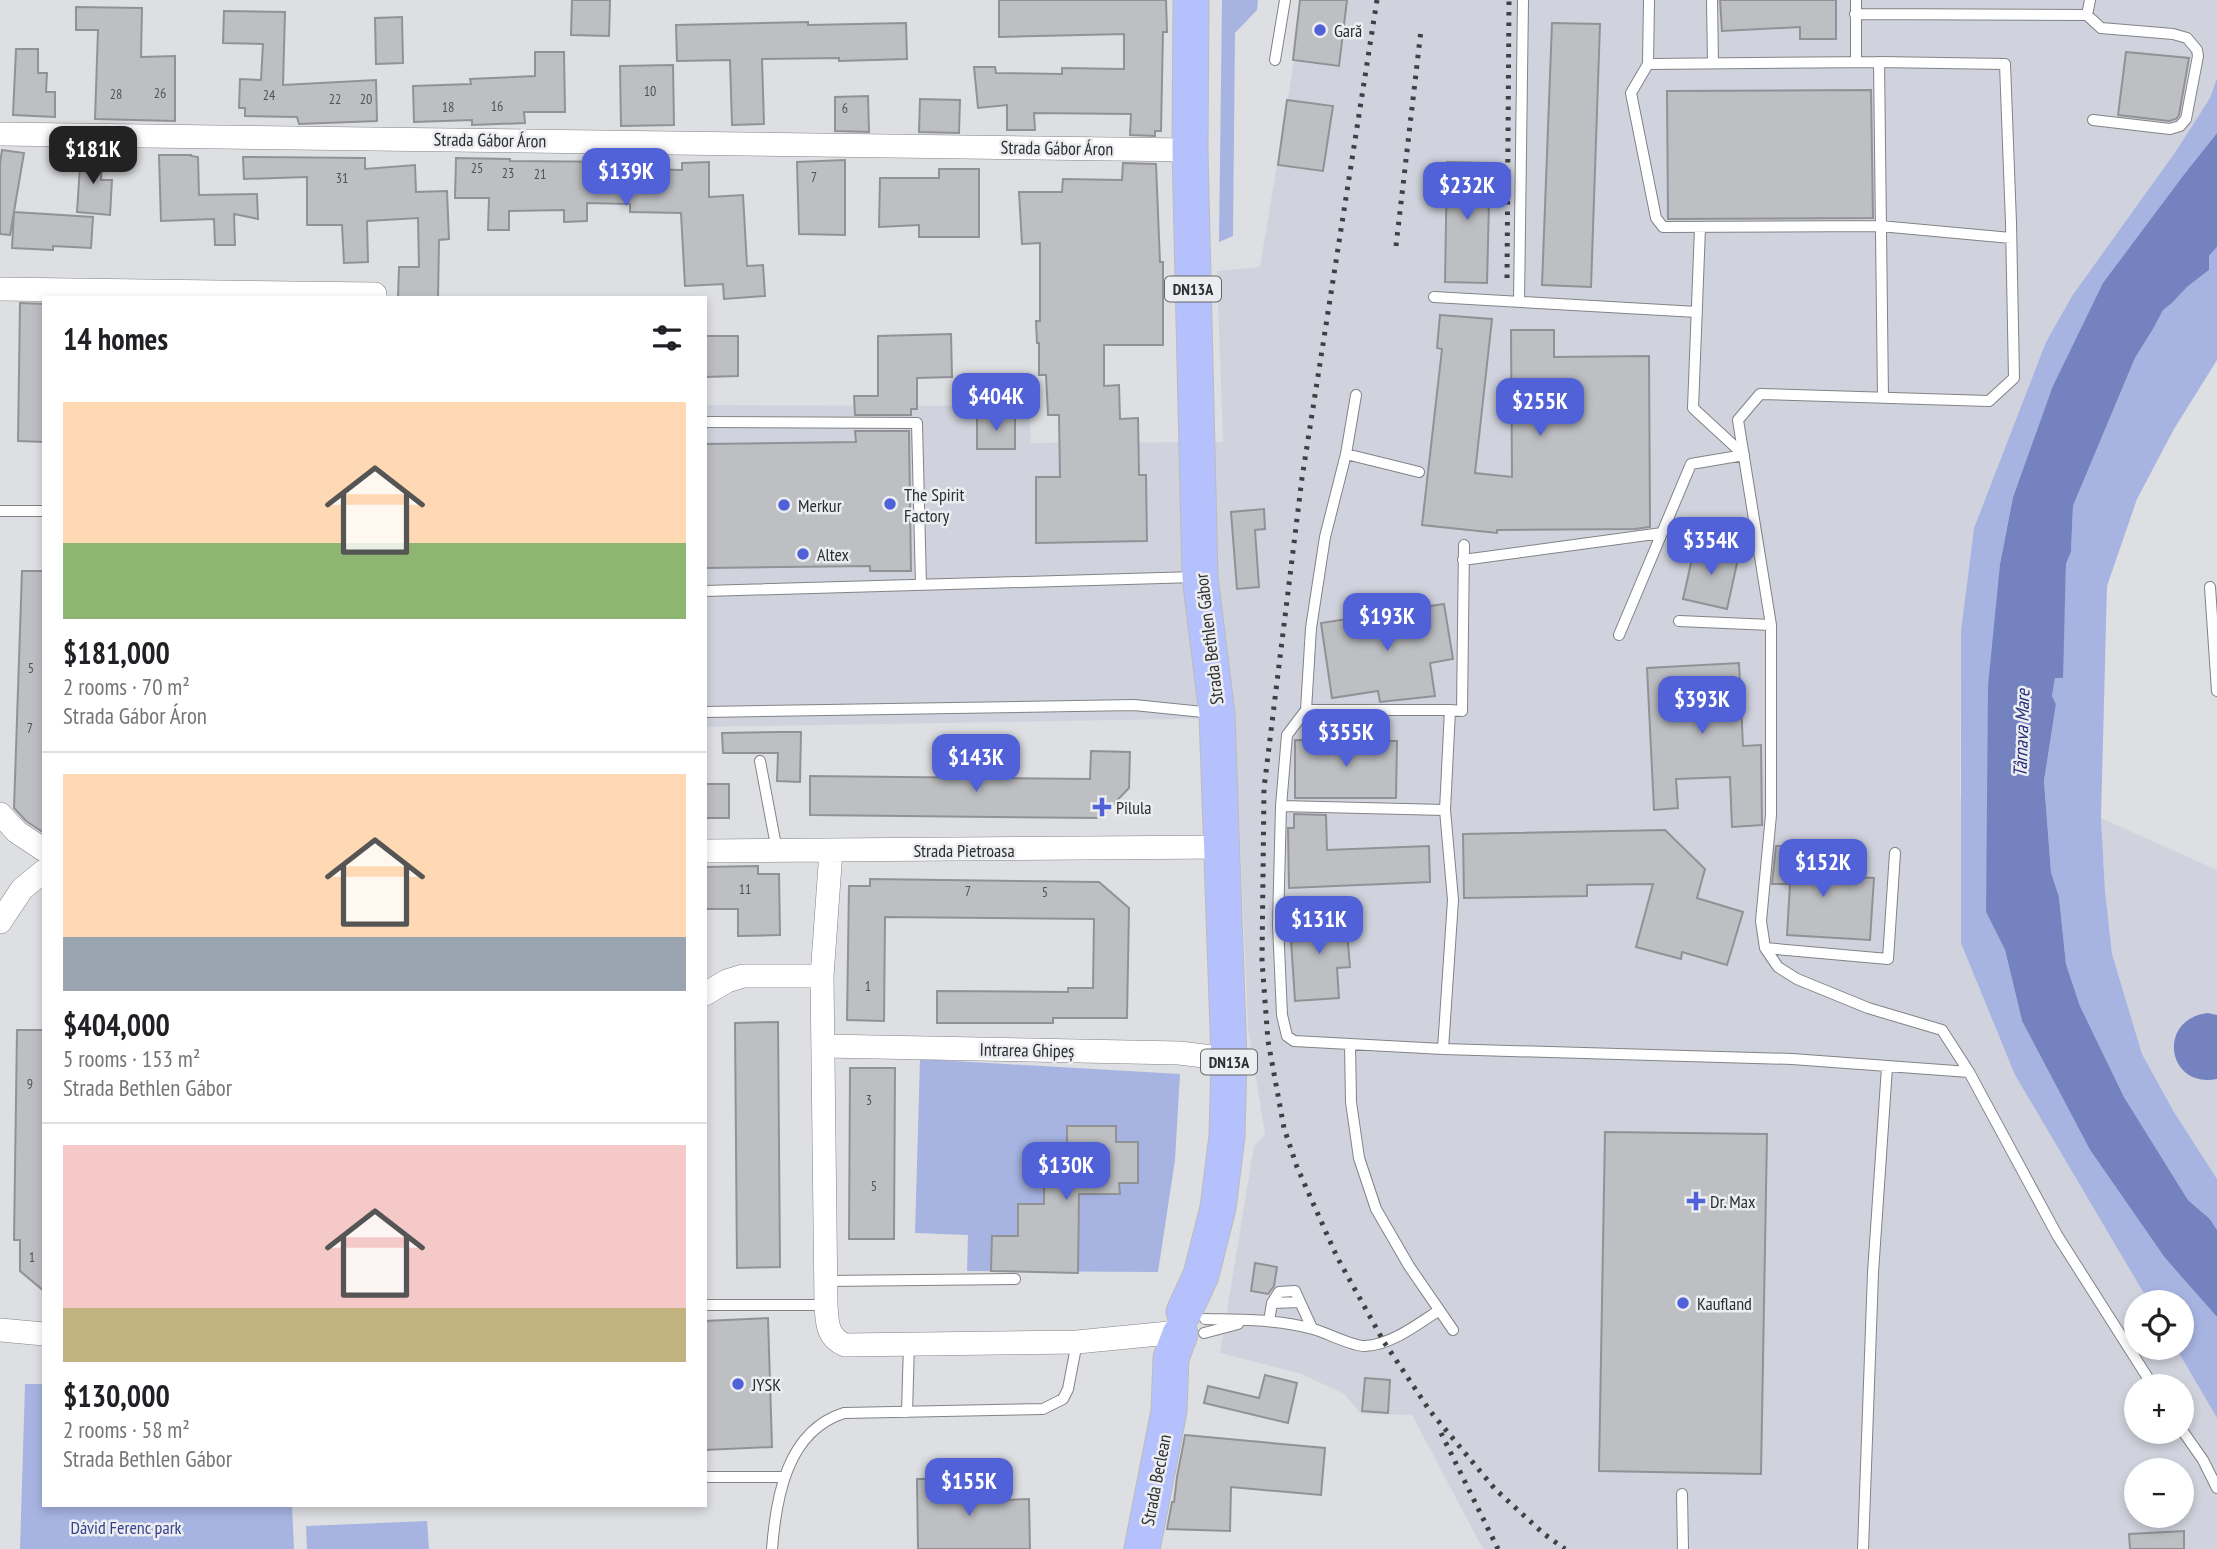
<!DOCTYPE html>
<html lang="en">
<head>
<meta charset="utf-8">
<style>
	:root { --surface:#fff; --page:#f2f2f2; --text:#202124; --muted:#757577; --line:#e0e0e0; --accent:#5161d7 }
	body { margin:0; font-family:"PT Sans Narrow",sans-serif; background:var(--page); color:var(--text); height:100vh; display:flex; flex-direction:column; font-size:26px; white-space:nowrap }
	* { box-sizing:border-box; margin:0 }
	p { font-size:23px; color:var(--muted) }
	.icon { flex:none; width:38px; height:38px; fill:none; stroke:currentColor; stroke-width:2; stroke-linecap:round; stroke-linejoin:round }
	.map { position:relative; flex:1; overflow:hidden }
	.sheet { position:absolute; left:42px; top:296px; width:665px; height:1211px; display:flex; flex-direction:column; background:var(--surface); border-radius:0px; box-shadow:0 4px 10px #0003 }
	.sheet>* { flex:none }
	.buttons { position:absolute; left:2124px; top:1290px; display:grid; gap:14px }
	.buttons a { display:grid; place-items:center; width:70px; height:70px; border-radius:50%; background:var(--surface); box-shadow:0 4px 10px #0003; font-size:35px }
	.price { position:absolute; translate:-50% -60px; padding:0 16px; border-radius:14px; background:var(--accent); color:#fff; font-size:23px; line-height:46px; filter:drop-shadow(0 2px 4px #0008) }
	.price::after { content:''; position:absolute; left:50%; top:42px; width:21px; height:16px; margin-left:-10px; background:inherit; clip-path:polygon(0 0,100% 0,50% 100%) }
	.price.on { background:#222; color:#fff }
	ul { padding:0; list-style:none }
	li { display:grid; align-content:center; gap:14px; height:371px; padding:0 21px }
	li+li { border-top:2px solid var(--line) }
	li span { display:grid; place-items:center; height:217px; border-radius:0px; color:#555 }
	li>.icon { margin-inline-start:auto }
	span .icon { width:126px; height:126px; fill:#fffc; stroke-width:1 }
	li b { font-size:30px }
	h2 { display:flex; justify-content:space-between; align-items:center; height:84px; padding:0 21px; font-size:30px }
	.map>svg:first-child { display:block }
</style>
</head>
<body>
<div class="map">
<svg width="2217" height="1549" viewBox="0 0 2217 1549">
	<rect width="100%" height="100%" fill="#dedfe2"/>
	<path fill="#d0d3dd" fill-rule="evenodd" d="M 1304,0 L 2217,0 L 2217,78 L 2210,98 L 2176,151 L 2072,296 L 2046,342 L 1974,528 L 1961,631 L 1960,795 L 2015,1075 L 2149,1302 L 2137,1302 L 2137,1348 L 2176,1348 L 2217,1418 L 2217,1549 L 1483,1549 L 1412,1415 L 1361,1414 L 1344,1394 L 1302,1374 L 1220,1353 L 1254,1146 L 1265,1135 L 1248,1028 L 1235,718 L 705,727 L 705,405 L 1029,406 L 1031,443 L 1223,442 L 1217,271 L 1260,267 ZM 2137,1386 L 2182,1386 L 2182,1432 L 2137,1432 ZM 2137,1470 L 2182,1470 L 2182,1516 L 2137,1516 Z
		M 2101,818 L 2217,870 L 2217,1179 L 2174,1112 L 2142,1054 L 2112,954 L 2105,891 Z"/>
	<path fill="#a7b4e2" d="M 1222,0 L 1258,0 L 1257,10 L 1235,33 L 1233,236 L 1219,242 Z
		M 2217,78 L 2217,133 L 2186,172 L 2052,388 L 2013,497 L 2000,564 L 1988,836 L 1986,912 L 2005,950 L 2022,1021 L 2090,1150 L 2165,1258 L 2217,1317 L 2217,1418 L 2176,1348 L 2182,1348 L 2182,1302 L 2149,1302 L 2015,1075 L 1961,943 L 1961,631 L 1974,528 L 2046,342 L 2072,296 L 2176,151 L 2210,98 Z
		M 2217,247 L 2217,360 L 2174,429 L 2137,499 L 2107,586 L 2101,818 L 2105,891 L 2112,954 L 2142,1054 L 2174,1112 L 2217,1179 L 2217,1230 L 2210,1219 L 2188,1200 L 2124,1097 L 2080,1006 L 2066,964 L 2059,897 L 2051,872 L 2044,781 L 2056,704 L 2052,696 L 2055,677 L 2062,678 L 2066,564 L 2071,552 L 2073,506 L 2135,358 L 2153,329 L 2163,309 L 2172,303 L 2187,287 L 2209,270 L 2209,256 Z
		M 920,1059 L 1180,1074 L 1175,1160 L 1158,1272 L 967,1271 L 968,1235 L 915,1233 Z
		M 25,1384 L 44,1384 L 44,1505 L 292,1505 L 294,1549 L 20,1549 Z
		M 427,1521 L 429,1549 L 307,1549 L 306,1526 Z"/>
	<path fill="#7483c0" d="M 2217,133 L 2217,247 L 2209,256 L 2209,270 L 2187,287 L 2172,303 L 2163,310 L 2153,329 L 2135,358 L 2073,506 L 2071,552 L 2066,564 L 2063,678 L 2055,678 L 2052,696 L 2056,704 L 2044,781 L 2051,872 L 2059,897 L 2066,964 L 2080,1006 L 2124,1097 L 2188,1200 L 2210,1219 L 2217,1230 L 2217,1317 L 2165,1258 L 2090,1150 L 2022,1021 L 2005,950 L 1986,912 L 1988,686 L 2000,564 L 2013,497 L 2052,388 L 2103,283 L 2186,172 Z
		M 2208,1013 L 2217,1015 L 2217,1079 C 2167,1089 2156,1019 2208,1013 Z"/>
	<path fill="#bebfc2" stroke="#919295" stroke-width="2" d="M 572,0 L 610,0 L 609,36 L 571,35 Z
		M 999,0 L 1166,0 L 1167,32 L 1163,32 L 1161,131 L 1155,131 L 1155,136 L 1130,135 L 1131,114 L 1034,113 L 1035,130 L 1007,130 L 1007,105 L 978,108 L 974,67 L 995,67 L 996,73 L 1062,74 L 1062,68 L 1124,69 L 1124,34 L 999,37 Z
		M 1300,0 L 1347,0 L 1339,66 L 1293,60 Z
		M 1720,0 L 1836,0 L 1836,39 L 1800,39 L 1800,27 L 1722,31 Z
		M 76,7 L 142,8 L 141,57 L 175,56 L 175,121 L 95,119 L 98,30 L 76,30 Z
		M 224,11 L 285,12 L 283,85 L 376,80 L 377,121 L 299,124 L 297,117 L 245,116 L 245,108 L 239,108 L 240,79 L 261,80 L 263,44 L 223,43 Z
		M 402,17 L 403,63 L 376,64 L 375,18 Z
		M 808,22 L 808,25 L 906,23 L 907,59 L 839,61 L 839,58 L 762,59 L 764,124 L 732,125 L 730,60 L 677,61 L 676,25 Z
		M 1552,23 L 1600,24 L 1591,287 L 1542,285 Z
		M 16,49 L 38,49 L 38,73 L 47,73 L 46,92 L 55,92 L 55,117 L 13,115 Z
		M 535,52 L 564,52 L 565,112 L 524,112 L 525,123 L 472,125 L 472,120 L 414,122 L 413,86 L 471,84 L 470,79 L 535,76 Z
		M 2126,52 L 2189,58 L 2179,115 L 2176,119 L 2169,121 L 2118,115 Z
		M 673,65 L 674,125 L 621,126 L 620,66 Z
		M 1871,90 L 1873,218 L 1668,219 L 1667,91 Z
		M 868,96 L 869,132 L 835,131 L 835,97 Z
		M 920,99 L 960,100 L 959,133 L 919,132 Z
		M 1287,100 L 1333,106 L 1323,171 L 1278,165 Z
		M 2,150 L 24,153 L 10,235 L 0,234 L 0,163 Z
		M 81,151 L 102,152 L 101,180 L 112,180 L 110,215 L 77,212 Z
		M 159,155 L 191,155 L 191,156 L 198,157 L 199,195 L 257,194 L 258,219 L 234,214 L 235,245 L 215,245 L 214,219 L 161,221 Z
		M 243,157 L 365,158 L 365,169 L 415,165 L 416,192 L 447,191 L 449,239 L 439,240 L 438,298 L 398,298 L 399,267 L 419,267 L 418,218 L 367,221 L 368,262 L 344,263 L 342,225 L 307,225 L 307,177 L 244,179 Z
		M 456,158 L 510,159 L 510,161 L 631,162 L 631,169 L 682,170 L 682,163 L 709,162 L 709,197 L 743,195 L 747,266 L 763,265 L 765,296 L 724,299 L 723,284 L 685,286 L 681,213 L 630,212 L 630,204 L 587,203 L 587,221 L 564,222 L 564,210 L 509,211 L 509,230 L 488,230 L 489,198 L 455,198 Z
		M 845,160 L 845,235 L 799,234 L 797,162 Z
		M 1447,162 L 1490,163 L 1487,283 L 1445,282 Z
		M 1123,163 L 1156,164 L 1160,262 L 1163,262 L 1163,345 L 1104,345 L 1104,386 L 1119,385 L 1120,419 L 1138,418 L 1139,475 L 1146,475 L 1147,541 L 1036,543 L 1036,477 L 1060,477 L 1059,415 L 1048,415 L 1046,375 L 1039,375 L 1039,343 L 1037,343 L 1036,321 L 1040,321 L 1040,243 L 1022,244 L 1019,192 L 1062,192 L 1063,179 L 1122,180 Z
		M 939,169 L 979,169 L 979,237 L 919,237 L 919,225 L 879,227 L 880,178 L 939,178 Z
		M 14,212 L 93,217 L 91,248 L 53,246 L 53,250 L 12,248 Z
		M 20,303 L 44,304 L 44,442 L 18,441 Z
		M 1440,315 L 1492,319 L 1475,473 L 1512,477 L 1511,330 L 1554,330 L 1554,357 L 1649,356 L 1650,527 L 1635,529 L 1497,530 L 1497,533 L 1422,525 L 1442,349 L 1437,348 Z
		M 951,334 L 952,377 L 917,378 L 917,409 L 911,409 L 911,415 L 855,415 L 854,396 L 878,396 L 878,336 Z
		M 705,336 L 738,336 L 738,376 L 705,377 Z
		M 977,417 L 1015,417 L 1015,449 L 977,449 Z
		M 855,431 L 909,431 L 911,571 L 870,571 L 870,566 L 705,568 L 705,444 L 856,442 Z
		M 1264,509 L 1265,529 L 1255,530 L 1259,587 L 1237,589 L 1231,512 Z
		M 1695,545 L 1739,554 L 1727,609 L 1683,599 Z
		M 22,571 L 44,571 L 44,833 L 26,821 L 14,808 Z
		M 1444,604 L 1453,659 L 1430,663 L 1435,696 L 1380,702 L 1378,691 L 1332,698 L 1321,623 Z
		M 1739,663 L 1743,746 L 1761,745 L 1762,825 L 1732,827 L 1730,777 L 1676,779 L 1678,808 L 1654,810 L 1647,668 Z
		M 779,732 L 801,732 L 800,782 L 777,781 L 778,753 L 723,753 L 722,733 Z
		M 1295,740 L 1397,741 L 1396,798 L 1295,798 Z
		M 1091,751 L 1130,752 L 1129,788 L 1100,818 L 810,815 L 810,776 L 1090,779 Z
		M 705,784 L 729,784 L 729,818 L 705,818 Z
		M 1294,814 L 1326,815 L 1327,850 L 1429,846 L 1430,882 L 1289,888 L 1288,828 L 1294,828 Z
		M 1665,830 L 1705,869 L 1697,898 L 1743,912 L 1727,965 L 1682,952 L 1681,959 L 1636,947 L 1653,884 L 1587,885 L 1587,896 L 1464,898 L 1463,834 Z
		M 1776,846 L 1811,847 L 1809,875 L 1874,878 L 1870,940 L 1787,935 L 1790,884 L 1772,884 Z
		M 758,866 L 758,874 L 779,874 L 780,935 L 738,936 L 738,909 L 705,909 L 705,867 Z
		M 870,879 L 1099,882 L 1129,908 L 1127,1018 L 1053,1018 L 1053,1023 L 937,1023 L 937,991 L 1068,992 L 1068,988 L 1093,988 L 1094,919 L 885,917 L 884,1021 L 847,1020 L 849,886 L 870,886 Z
		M 1345,908 L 1350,967 L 1337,968 L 1339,998 L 1295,1001 L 1290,925 Z
		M 778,1022 L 780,1267 L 737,1268 L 735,1023 Z
		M 17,1030 L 44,1030 L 44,1291 L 20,1271 L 20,1240 L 14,1240 Z
		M 850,1068 L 895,1068 L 894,1239 L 849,1239 Z
		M 1067,1126 L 1116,1126 L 1116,1142 L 1138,1142 L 1138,1183 L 1119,1183 L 1120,1194 L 1079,1194 L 1078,1273 L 991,1271 L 992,1236 L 1018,1236 L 1018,1204 L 1044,1204 L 1044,1155 L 1067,1155 Z
		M 1605,1132 L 1767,1134 L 1761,1474 L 1599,1471 Z
		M 1255,1263 L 1277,1267 L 1274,1286 L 1268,1294 L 1251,1291 Z
		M 768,1318 L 772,1447 L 705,1450 L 705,1321 Z
		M 1265,1375 L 1297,1383 L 1288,1423 L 1204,1403 L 1208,1386 L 1259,1398 Z
		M 1365,1378 L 1390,1380 L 1388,1413 L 1362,1411 Z
		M 1185,1435 L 1325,1448 L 1321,1495 L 1231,1487 L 1230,1531 L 1167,1529 L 1172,1502 L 1174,1502 L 1177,1477 Z
		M 974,1478 L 975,1501 L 1029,1499 L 1030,1549 L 918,1549 L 917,1479 Z
		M 2184,1531 L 2184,1549 L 2130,1549 L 2129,1534 Z"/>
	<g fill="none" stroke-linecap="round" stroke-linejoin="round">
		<defs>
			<path id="service" d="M 1649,0 L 1648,64 L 1879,62 L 2005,64 L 2011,223 L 2014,378 L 1989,401 L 1760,394 L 1738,420 L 1771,625
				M 1712,0 L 1713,63
				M 1856,0 L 1856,62
				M 1855,14 L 2087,15 L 2090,0
				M 2087,15 L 2101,28 L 2173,34 L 2187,38 L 2197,50 L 2198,56 L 2186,119 L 2180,126 L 2170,129 L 2093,120
				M 1275,60 L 1285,0
				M 1879,62 L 1883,398
				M 1648,64 L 1631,93 L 1656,218 L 1663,227 L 1880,226 L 2011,238
				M 1700,228 L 1693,408 L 1744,455
				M 1434,297 L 1697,312
				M 1519,302 L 1523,0
				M 1356,395 L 1346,454 L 1325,537 L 1311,628 L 1306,710 L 1450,710 L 1445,810
				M 705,422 L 917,423 L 921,585
				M 1346,454 L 1419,472
				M 0,511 L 44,511
				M 1463,560 L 1662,533
				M 2210,587 L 2217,691
				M 705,591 L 1196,577
				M 1679,621 L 1771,625 L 1771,815 L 1761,921 L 1765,948 L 1778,967 L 1797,979 L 1868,1008 L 1942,1030 L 1969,1072 L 2057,1235 L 2153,1386
				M 1619,635 L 1691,464 L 1744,455
				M 1306,710 L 1287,735 L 1281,806 L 1278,924 L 1282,1015 L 1287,1036 L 1294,1041 L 1443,1049 L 1792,1059 L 1969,1072
				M 1450,710 L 1462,711 L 1464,545
				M 705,712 L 1134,705 L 1213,713
				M 760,761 L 777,851
				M 1281,806 L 1445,810 L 1453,900 L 1443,1049
				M 1765,948 L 1888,959 L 1895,853
				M 1350,1044 L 1351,1102 L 1359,1158 L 1376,1209 L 1409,1266 L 1453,1330
				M 826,1281 L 1015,1279
				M 1272,1303 L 1300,1302
				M 705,1305 L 826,1305
				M 1205,1319 C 1241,1320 1278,1319 1313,1329 C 1328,1333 1351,1346 1365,1346 C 1391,1345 1418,1324 1438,1311
				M 1269,1321 L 1272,1303 L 1279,1292 L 1295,1291 L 1312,1328
				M 1204,1333 L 1238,1324
				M 907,1412 L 909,1344
				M 2182,1430 L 2203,1460 L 2217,1488
				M 705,1477 L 784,1477
				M 1682,1494 L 1683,1549
				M 772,1549 C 776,1497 787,1431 844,1413 L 1043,1409 L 1063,1399 L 1068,1389 L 1077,1342
				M 1863,1549 L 1873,1273 L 1887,1067"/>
			<path id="minor" d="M 0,134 L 1190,150
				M 0,289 L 375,294 L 375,298
				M 0,814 L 17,832 L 44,850
				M 705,851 L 1223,847
				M 831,851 L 822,976 L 826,1305 C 827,1323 827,1337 845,1345 L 1077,1342 L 1179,1332
				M 0,922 L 22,889 L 44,871
				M 705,994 L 727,981 L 743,976 L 822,976
				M 824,1046 L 1179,1053 L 1229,1059
				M 0,1330 L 44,1334"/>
			<path id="primary" d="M 1184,1312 L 1201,1275 L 1218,1208 L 1227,1136 L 1229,1059 L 1217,714 L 1200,577 L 1190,150 L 1191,0
				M 1142,1549 L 1169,1411 L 1171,1358 L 1180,1334"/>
		</defs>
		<use href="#service" stroke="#828386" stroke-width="12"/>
		<use href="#minor" stroke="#828386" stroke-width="24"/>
		<use href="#primary" stroke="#bcbcbc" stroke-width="37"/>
		<use href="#service" stroke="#fff" stroke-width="10"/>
		<use href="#minor" stroke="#fff" stroke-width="23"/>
		<use href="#primary" stroke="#b5c1fd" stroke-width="35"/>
		<path stroke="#3f4042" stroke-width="5" stroke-dasharray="3.5 7" stroke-linecap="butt" d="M 1377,0 L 1302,478 L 1264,788 L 1262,961 L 1268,1041 L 1284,1128 L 1297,1167 L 1337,1257 L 1384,1342 L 1430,1411 L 1495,1489 L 1544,1534 L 1565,1549
			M 1396,246 L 1421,30
			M 1507,278 L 1509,0
			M 1441,1433 L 1498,1549"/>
	</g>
	<g fill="#5161d7" stroke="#ecedf0" stroke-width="2.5">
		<circle cx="1320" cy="30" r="7"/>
		<circle cx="890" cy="504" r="7"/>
		<circle cx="784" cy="505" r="7"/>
		<circle cx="803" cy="554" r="7"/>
		<path d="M1098.5 796.5h7v7h7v7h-7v7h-7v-7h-7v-7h7z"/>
		<path d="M1692.5 1190.5h7v7h7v7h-7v7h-7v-7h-7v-7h7z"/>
		<circle cx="1683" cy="1303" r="7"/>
		<circle cx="738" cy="1384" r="7"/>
	</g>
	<g text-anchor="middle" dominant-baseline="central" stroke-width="5" stroke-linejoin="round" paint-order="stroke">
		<g font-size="14" fill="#515254">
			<text x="650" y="91">10</text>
			<text x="160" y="93">26</text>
			<text x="116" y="94">28</text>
			<text x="269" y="95">24</text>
			<text x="335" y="99">22</text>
			<text x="366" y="99">20</text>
			<text x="497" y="106">16</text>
			<text x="448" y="107">18</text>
			<text x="845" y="108">6</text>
			<text x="477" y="168">25</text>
			<text x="508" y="173">23</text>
			<text x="540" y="174">21</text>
			<text x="814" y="177">7</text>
			<text x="342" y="178">31</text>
			<text x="31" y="668">5</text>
			<text x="30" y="728">7</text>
			<text x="745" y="889">11</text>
			<text x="968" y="891">7</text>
			<text x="1045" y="892">5</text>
			<text x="868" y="986">1</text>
			<text x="30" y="1084">9</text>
			<text x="869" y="1100">3</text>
			<text x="874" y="1186">5</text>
			<text x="32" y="1257">1</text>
		</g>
		<g fill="#ecedf0" stroke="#666769" stroke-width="2">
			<rect x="1165" y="276.5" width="56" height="25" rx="5"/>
			<rect x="1201" y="1049.5" width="56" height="25" rx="5"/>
		</g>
		<g font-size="16" font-weight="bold" fill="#2d2e2f">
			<text x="1193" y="289">DN13A</text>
			<text x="1229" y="1062">DN13A</text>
		</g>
		<g font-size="18" fill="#2d2e2f" stroke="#ecedf0" text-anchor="start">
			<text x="1334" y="30">Gară</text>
			<text x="904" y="494">The Spirit<tspan x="904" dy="21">Factory</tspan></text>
			<text x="798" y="505">Merkur</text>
			<text x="817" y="554">Altex</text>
			<text x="1116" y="807">Pilula</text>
			<text x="1710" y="1201">Dr. Max</text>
			<text x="1697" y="1303">Kaufland</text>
			<text x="752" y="1384">JYSK</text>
		</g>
		<g font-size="18" fill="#2d2e2f" stroke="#ecedf0">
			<text transform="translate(490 140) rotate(1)">Strada Gábor Áron</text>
			<text transform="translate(1057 148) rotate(1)">Strada Gábor Áron</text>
			<text transform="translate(1209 639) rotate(-97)">Strada Bethlen Gábor</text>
			<text x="964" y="850">Strada Pietroasa</text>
			<text transform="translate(1027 1050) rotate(1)">Intrarea Ghipeș</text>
			<text transform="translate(1156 1480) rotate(-79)">Strada Beclean</text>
		</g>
		<g font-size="18" fill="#36428c" stroke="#ecedf0">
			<text x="126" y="1527">Dávid Ferenc park</text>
		</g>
		<g font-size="19" font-style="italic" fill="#262f78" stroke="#ecedf0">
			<text transform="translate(2021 733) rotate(-88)">Târnava Mare</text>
		</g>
	</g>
</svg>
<div class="buttons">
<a><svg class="icon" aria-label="locate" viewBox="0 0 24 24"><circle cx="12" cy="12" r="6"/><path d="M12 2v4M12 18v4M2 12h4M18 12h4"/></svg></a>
<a>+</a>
<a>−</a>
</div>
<b class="price on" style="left:93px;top:186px">$181K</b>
<b class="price" style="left:626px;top:208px">$139K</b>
<b class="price" style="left:1467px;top:222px">$232K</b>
<b class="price" style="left:996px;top:433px">$404K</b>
<b class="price" style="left:1540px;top:438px">$255K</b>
<b class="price" style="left:1711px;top:577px">$354K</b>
<b class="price" style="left:1387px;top:653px">$193K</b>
<b class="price" style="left:1702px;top:736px">$393K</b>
<b class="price" style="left:1346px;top:769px">$355K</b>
<b class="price" style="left:976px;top:794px">$143K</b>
<b class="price" style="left:1823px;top:899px">$152K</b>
<b class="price" style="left:1319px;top:956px">$131K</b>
<b class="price" style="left:1066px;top:1202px">$130K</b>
<b class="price" style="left:969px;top:1518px">$155K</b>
<section class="sheet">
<h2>14 homes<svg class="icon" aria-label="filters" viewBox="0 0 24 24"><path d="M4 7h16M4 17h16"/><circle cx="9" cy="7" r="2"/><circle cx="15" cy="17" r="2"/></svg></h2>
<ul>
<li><span style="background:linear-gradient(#ffd9b3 65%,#8fb573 0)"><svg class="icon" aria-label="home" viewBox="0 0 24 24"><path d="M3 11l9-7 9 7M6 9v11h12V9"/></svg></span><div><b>$181,000</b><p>2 rooms · 70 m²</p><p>Strada Gábor Áron</p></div></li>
<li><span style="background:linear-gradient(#ffd9b3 75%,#9aa5b1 0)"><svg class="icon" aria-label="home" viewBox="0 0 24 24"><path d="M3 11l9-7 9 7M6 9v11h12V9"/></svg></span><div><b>$404,000</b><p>5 rooms · 153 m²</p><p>Strada Bethlen Gábor</p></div></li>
<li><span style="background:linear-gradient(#f6c9c9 75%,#c2b280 0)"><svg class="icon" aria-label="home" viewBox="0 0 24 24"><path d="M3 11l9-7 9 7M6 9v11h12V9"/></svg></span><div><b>$130,000</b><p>2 rooms · 58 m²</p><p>Strada Bethlen Gábor</p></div></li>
</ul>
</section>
</div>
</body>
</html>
